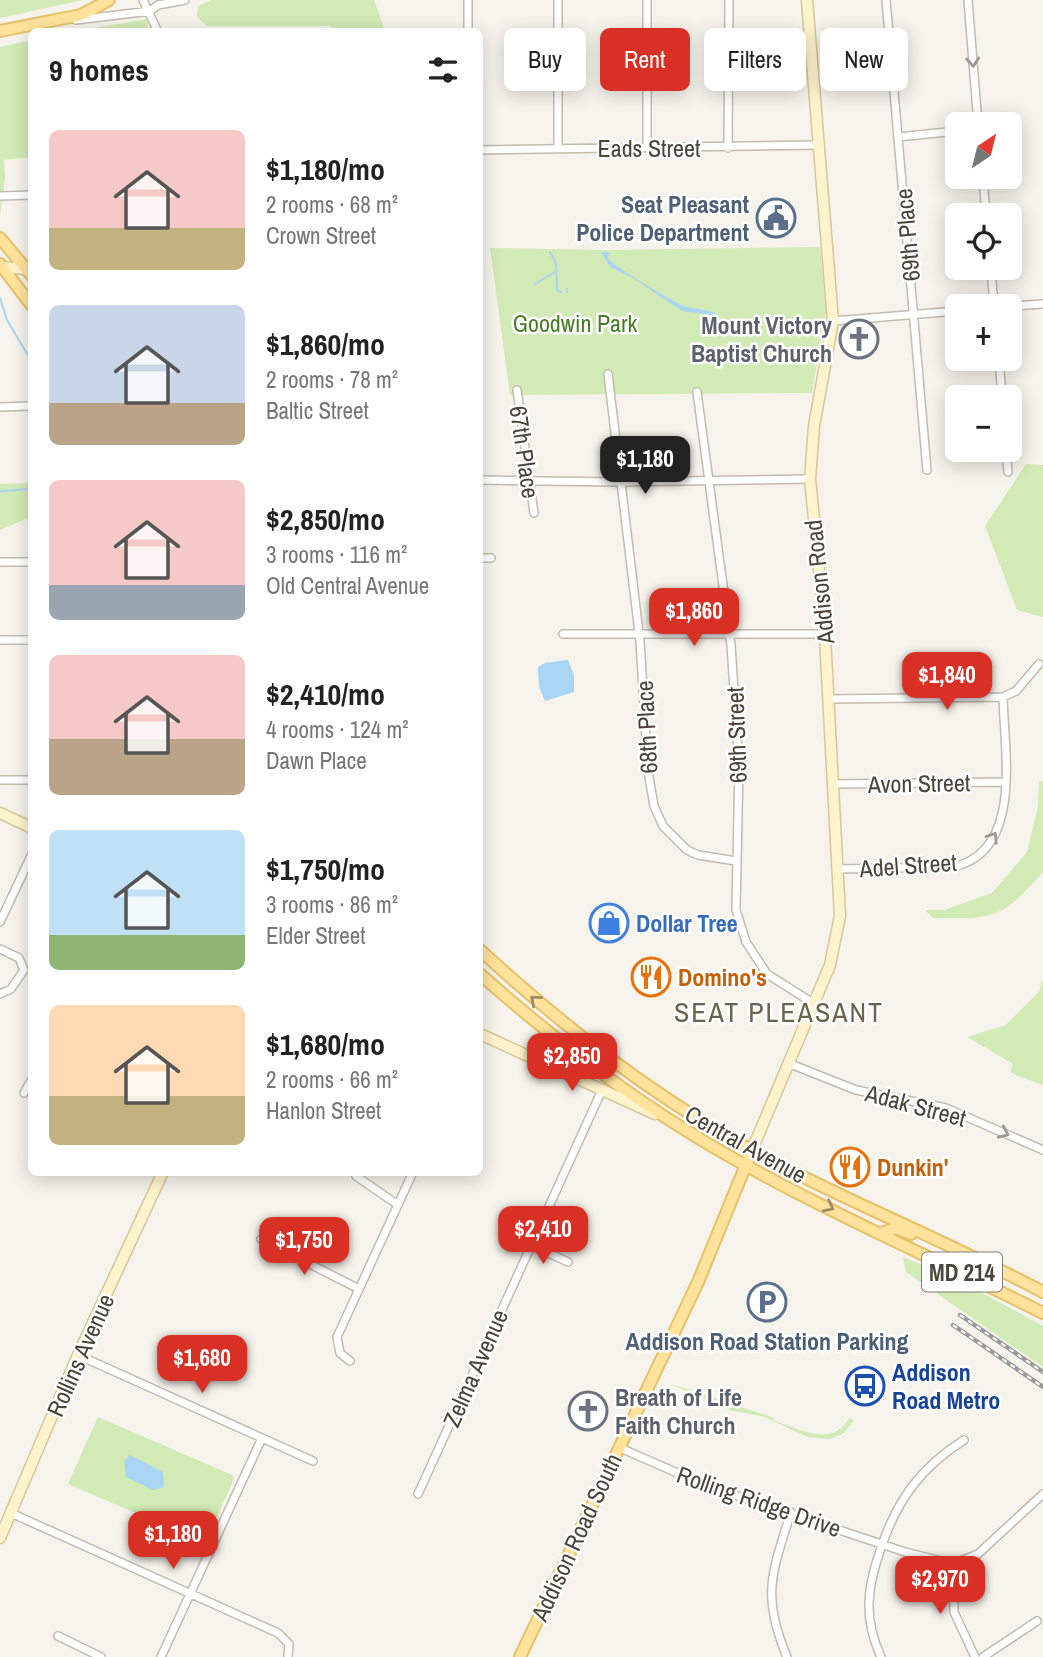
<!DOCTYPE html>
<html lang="en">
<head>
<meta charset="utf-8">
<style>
	:root { --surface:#fff; --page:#f6f6f6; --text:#222; --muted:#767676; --accent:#d93025 }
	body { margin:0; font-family:"Archivo Narrow",sans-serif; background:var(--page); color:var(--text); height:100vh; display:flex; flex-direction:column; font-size:26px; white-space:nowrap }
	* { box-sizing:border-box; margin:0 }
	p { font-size:23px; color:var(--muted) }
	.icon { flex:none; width:38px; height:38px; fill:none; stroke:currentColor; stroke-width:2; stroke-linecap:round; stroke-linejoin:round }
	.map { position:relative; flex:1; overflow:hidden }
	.drawer { position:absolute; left:28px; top:28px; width:455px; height:1148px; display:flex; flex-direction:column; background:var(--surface); border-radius:10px; box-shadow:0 4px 18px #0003 }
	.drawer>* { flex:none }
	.banner { position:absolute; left:504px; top:28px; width:434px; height:63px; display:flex; gap:14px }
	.needle { width:46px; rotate:35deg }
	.tools { position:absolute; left:945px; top:112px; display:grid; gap:14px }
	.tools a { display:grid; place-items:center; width:77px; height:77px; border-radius:10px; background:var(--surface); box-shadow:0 4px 18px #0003; font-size:35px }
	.price { position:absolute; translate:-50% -60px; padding:0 16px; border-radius:14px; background:var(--accent); color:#fff; font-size:23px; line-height:46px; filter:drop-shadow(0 2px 4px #0008) }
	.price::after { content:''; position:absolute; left:50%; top:42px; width:21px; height:16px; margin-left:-10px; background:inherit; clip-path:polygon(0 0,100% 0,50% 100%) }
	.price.current { background:#222; color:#fff }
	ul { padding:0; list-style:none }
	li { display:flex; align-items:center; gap:21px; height:175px; padding:0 21px }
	li span { display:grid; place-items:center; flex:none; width:196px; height:140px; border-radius:10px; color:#555 }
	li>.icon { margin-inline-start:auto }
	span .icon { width:84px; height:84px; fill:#fffc; stroke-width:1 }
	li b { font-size:30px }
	h2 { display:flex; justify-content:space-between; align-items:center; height:84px; padding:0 21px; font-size:30px }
	.pill { padding:0 24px; border-radius:10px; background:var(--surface); box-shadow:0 4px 18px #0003; font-size:24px; line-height:63px }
	.pill.current { background:var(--accent); color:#fff }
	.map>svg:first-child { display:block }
</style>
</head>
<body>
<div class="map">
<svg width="1043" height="1657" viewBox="0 0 1043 1657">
	<rect width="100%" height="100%" fill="#f6f3ec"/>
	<path fill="#d2eab5" d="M 0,0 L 83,0 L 0,18 Z
		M 212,0 L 374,0 L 385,31 L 332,31 L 331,26 L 207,26 L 197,17 L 198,6 Z
		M 147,19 L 148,31 L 77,31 Z
		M 31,40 L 31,157 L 4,160 L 5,178 L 0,215 L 0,47 Z
		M 820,247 L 826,312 L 812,393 L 510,395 L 490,248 L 608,250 Z
		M 1026,464 L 1043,465 L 1043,617 L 1017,610 L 985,526 Z
		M 32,483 L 31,517 L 0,530 L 0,484 Z
		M 1043,781 L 1043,872 C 1001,919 996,919 933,918 L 925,910 L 944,910 L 992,893 L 1027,852 L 1038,807 L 1039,782 Z
		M 1043,979 L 1043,1085 L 1011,1073 L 1012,1063 L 967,1037 L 1006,1025 L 1039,992 Z
		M 903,1257 L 929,1268 L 940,1270 L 1043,1326 L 1043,1367 L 906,1272 Z
		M 668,1383 L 772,1417 L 775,1421 C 798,1429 834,1448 849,1418 L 854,1420 L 844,1433 L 830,1439 L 807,1437 L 765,1417 L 730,1410 Z
		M 98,1417 L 232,1475 L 234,1479 L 205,1543 L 68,1484 Z"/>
	<path fill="#a9d4f2" d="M 601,252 L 609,252 L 608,258 C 611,265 672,301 683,306 C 694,310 711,308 720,316 L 682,311 L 633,278 L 610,267 Z
		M 568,660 L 574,675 L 574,692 L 545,701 L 539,687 L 538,667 L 545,663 Z
		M 130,1455 L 163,1472 L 164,1487 L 153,1490 L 126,1477 L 124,1461 Z"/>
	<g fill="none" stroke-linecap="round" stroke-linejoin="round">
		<path stroke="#a9d4f2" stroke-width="2" d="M 550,252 L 556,263 L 557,290 L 561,292
			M 535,284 L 555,272
			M 567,292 L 567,289
			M 0,298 L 7,320 L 32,362
			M 0,491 L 32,489"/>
		<defs>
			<path id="street" d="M 143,0 L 157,30
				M 468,0 L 468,32
				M 558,0 L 558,148
				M 886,0 L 927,470
				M 968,0 L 978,124
				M 76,20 L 150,11 L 158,5 L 185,0
				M 898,137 L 957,131
				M 647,148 L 647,0
				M 728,148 L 729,0
				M 480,150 L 818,145
				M 983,177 L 986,215
				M 0,196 L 32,195
				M 991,268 L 994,306
				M 1010,306 L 1043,304
				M 833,321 L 957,311
				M 999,359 L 1002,397
				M 608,374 L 640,641 L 648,771 L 654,806 L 663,826 L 687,850 L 698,855 L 736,861
				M 517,390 L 534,513
				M 697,392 L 731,645 L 739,766 L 736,910 L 746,942 L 767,974 L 813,1003
				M 0,407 L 32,406
				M 1006,450 L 1008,472
				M 480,480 L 619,482 L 810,479
				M 480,558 L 491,558
				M 0,562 L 32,562
				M 563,634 L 825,634
				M 0,640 L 32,640
				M 828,699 L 1003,697 L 1016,691 L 1039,664
				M 0,780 L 32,780
				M 833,784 L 1005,782
				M 838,869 L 953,867 C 1024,852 1004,750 1003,697
				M 0,922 L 32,854
				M 0,949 L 19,958 L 24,970 L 11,989 L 0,994
				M 788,1063 L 856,1090 L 946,1108 L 1043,1150
				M 24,1093 L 32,1079
				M 356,1176 L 398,1205
				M 261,1239 L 359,1289
				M 531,1245 L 568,1262
				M 78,1355 L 313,1461
				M 350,1361 L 340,1353 L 337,1337 L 413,1172
				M 618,1447 L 705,1485 L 905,1552 L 953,1564 L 978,1554 L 1043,1494
				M 418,1494 L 602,1090
				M 11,1513 L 278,1633 L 289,1644 L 288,1657
				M 953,1564 L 954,1612 L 975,1657
				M 58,1636 L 101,1657
				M 161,1657 L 262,1438
				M 787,1657 C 761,1595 772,1573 791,1512
				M 881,1657 C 863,1618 867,1588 881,1548 C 897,1500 921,1467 964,1440
				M 983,1657 L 1037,1621"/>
			<path id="secondary" d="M 0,267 L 26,269
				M 0,813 L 32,828
				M 480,1034 L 655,1114
				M 752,1150 L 830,965 L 840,916 L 824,618 L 810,479 L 814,426 L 833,321 L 807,0
				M 0,1538 L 78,1355 L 163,1172"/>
			<path id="primary" d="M 0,31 L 81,15 L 109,0
				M 0,238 L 32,276
				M 0,264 L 32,306
				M 480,950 C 560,1023 643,1089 739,1143 C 837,1198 943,1239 1043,1292
				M 480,974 C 552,1038 627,1096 710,1145 C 817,1208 932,1257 1043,1313
				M 882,1233 L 895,1228 L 911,1234
				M 520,1657 L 698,1282 L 752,1150"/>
		</defs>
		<use href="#street" stroke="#c2bbae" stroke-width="10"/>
		<use href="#secondary" stroke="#d6c79b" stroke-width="13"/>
		<use href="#primary" stroke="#e6c16a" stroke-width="14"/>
		<use href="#street" stroke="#fff" stroke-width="7"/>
		<use href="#secondary" stroke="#fff3cd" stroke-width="10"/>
		<use href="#primary" stroke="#ffe39c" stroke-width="10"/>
		<defs>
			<path id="rail" d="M 960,1315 L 1043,1372
				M 953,1325 L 1043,1387"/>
		</defs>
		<use href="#rail" stroke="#9a9a9a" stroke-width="4.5"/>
		<use href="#rail" stroke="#fff" stroke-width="2" stroke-dasharray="5" stroke-linecap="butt"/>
	</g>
	<defs><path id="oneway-chevron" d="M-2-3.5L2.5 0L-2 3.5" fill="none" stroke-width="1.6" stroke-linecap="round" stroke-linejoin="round" transform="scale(1.75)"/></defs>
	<g stroke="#9c9892">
		<use href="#oneway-chevron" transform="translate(973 62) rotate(85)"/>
		<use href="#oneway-chevron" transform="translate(993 837) rotate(-56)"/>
		<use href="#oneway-chevron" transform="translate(1004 1133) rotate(24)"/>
	</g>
	<g stroke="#9c8c66">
		<use href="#oneway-chevron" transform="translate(535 1000) rotate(-139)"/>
		<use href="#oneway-chevron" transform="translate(829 1207) rotate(27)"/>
	</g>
	<defs>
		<symbol id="civic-ring" viewBox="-11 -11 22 22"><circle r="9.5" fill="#fff" stroke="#5c6f8a" stroke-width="1.5"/><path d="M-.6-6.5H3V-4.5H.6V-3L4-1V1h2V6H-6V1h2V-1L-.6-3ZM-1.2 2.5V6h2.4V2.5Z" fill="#5c6f8a"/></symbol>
		<symbol id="church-ring" viewBox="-11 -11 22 22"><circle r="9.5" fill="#fff" stroke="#6b7280" stroke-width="1.5"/><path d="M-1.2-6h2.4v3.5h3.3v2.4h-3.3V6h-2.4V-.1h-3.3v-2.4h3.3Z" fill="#6b7280"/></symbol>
		<symbol id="shop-ring" viewBox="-11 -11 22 22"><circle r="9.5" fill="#fff" stroke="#3f7fe0" stroke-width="1.5"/><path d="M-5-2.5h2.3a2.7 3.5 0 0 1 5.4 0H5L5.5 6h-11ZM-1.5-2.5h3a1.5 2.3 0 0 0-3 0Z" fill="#3f7fe0"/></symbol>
		<symbol id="restaurant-ring" viewBox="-11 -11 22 22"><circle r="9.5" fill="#fff" stroke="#e8710a" stroke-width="1.5"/><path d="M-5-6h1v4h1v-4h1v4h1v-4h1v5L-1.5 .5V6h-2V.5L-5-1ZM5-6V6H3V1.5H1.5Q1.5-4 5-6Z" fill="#e8710a"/></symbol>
		<symbol id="parking-ring" viewBox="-11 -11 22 22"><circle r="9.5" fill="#fff" stroke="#5c6f8a" stroke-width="1.5"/><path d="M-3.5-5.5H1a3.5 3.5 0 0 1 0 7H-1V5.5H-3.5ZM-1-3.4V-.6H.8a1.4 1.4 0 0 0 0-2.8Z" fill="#5c6f8a"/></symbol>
		<symbol id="bus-ring" viewBox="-11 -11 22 22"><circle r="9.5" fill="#fff" stroke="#1a4fb4" stroke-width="1.5"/><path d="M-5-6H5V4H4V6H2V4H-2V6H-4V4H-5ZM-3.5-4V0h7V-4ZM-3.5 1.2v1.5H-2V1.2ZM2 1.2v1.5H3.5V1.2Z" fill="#1a4fb4"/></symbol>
	</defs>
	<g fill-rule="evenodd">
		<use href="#civic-ring" x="754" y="196" width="44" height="44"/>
		<use href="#church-ring" x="837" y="317" width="44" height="44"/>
		<use href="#shop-ring" x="587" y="901" width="44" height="44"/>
		<use href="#restaurant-ring" x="629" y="955" width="44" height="44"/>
		<use href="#restaurant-ring" x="828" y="1145" width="44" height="44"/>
		<use href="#parking-ring" x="745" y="1280" width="44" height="44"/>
		<use href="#bus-ring" x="843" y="1364" width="44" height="44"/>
		<use href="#church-ring" x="566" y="1389" width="44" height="44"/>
	</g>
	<g text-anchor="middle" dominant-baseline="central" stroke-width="5" stroke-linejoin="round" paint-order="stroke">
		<rect fill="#fff" stroke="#817c74" stroke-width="2" x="922" y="1252.5" width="80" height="39" rx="5"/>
		<g font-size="23" font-weight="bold" fill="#4b4439">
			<text x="962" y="1272">MD 214</text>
		</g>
		<g font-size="24" fill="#4b4439" stroke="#fff">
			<text x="649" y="148">Eads Street</text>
			<text transform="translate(907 235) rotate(-95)">69th Place</text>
			<text transform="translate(525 452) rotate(82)">67th Place</text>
			<text transform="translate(819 582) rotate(-96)">Addison Road</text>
			<text transform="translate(646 727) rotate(-93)">68th Place</text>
			<text transform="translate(736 735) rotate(-92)">69th Street</text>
			<text transform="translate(919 783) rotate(-1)">Avon Street</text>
			<text transform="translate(908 865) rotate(-4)">Adel Street</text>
			<text transform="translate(916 1105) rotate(15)">Adak Street</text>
			<text transform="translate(746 1144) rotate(29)">Central Avenue</text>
			<text transform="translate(80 1355) rotate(-66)">Rollins Avenue</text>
			<text transform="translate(475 1368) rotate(-66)">Zelma Avenue</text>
			<text transform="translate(759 1501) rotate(19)">Rolling Ridge Drive</text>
			<text transform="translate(576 1537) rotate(-65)">Addison Road South</text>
		</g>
		<g font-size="24" font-weight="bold" fill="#4e5e75" stroke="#fff" text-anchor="end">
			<text x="749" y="204">Seat Pleasant<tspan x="749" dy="28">Police Department</tspan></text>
			<text x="767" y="1341" text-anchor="middle">Addison Road Station Parking</text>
		</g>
		<g font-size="24" fill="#4a7f2a" stroke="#fff">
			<text x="575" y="323">Goodwin Park</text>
		</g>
		<g font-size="24" font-weight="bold" fill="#5b616d" stroke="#fff" text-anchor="end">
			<text x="832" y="325">Mount Victory<tspan x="832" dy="28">Baptist Church</tspan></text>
			<text x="615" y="1397" text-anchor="start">Breath of Life<tspan x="615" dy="28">Faith Church</tspan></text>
		</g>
		<g font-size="24" font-weight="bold" fill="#366cbe" stroke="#fff" text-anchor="start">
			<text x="636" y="923">Dollar Tree</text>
		</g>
		<g font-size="24" font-weight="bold" fill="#c56008" stroke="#fff" text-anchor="start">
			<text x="678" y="977">Domino's</text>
			<text x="877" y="1167">Dunkin'</text>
		</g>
		<g font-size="24" font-weight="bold" fill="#164399" stroke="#fff" text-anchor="start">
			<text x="892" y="1372">Addison<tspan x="892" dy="28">Road Metro</tspan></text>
		</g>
		<g font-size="28" letter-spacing="2" fill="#6e6250" stroke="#fff">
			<text x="779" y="1012">SEAT PLEASANT</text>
		</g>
	</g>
</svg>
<div class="tools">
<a><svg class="needle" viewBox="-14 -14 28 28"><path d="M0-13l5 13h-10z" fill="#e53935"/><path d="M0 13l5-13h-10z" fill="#767676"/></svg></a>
<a><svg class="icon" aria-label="locate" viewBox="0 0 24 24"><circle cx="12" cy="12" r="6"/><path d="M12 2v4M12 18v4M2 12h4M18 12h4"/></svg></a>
<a>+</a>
<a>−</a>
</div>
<b class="price current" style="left:645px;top:496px">$1,180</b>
<b class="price" style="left:694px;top:648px">$1,860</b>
<b class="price" style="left:947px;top:712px">$1,840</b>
<b class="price" style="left:572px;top:1093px">$2,850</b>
<b class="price" style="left:543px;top:1266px">$2,410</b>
<b class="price" style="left:304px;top:1277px">$1,750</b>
<b class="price" style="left:202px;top:1395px">$1,680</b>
<b class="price" style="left:173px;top:1571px">$1,180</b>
<b class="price" style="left:940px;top:1616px">$2,970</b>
<div class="banner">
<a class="pill">Buy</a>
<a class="pill current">Rent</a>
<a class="pill">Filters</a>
<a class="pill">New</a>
</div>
<section class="drawer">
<h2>9 homes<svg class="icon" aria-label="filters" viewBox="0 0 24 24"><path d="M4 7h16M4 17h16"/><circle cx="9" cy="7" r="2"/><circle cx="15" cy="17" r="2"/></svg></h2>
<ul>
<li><span style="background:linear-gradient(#f6c9c9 70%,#c2b280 0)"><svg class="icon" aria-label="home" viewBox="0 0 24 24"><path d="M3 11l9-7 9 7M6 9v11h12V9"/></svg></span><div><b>$1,180/mo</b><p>2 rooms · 68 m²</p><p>Crown Street</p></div></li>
<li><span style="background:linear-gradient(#c9d6e8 70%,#b9a48a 0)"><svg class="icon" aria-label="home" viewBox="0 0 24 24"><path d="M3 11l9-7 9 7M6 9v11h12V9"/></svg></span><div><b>$1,860/mo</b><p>2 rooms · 78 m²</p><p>Baltic Street</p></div></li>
<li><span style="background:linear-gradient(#f6c9c9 75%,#9aa5b1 0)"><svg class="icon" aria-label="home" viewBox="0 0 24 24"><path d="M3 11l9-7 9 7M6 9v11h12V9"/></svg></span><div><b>$2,850/mo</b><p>3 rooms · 116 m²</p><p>Old Central Avenue</p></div></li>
<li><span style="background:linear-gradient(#f6c9c9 60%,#b9a48a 0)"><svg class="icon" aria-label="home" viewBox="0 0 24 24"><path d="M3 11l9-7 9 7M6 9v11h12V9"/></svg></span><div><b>$2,410/mo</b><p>4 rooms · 124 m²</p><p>Dawn Place</p></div></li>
<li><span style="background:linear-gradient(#bfe0f5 75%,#8fb573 0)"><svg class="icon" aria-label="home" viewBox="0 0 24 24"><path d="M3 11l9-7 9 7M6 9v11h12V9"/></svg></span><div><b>$1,750/mo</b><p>3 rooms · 86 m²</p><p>Elder Street</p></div></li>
<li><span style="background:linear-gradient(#ffd9b3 65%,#c2b280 0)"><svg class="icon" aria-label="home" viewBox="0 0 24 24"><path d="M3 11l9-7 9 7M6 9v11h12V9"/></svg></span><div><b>$1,680/mo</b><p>2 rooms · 66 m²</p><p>Hanlon Street</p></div></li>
</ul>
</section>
</div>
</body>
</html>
